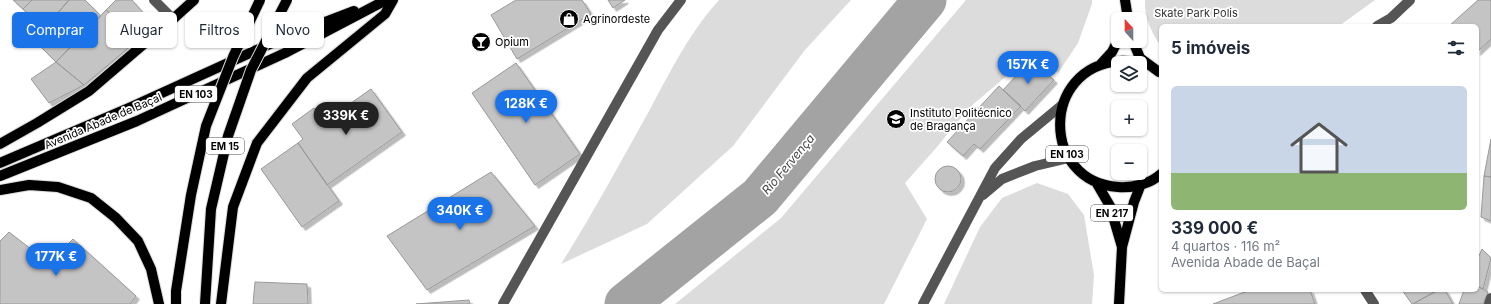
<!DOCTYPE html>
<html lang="pt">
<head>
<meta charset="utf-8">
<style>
	:root { --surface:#fff; --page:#f2f2f3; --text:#1f2937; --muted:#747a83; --accent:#1a73e8 }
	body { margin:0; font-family:Inter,sans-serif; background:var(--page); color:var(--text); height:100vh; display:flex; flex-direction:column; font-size:15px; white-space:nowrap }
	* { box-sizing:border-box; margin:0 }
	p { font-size:13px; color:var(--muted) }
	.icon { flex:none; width:22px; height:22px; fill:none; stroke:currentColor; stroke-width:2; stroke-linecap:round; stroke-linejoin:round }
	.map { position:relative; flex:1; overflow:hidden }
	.panel { position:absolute; left:1159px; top:24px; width:320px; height:268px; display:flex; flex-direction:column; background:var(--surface); border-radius:6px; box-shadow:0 1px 3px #0004 }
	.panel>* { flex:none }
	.hud { position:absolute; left:12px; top:12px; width:380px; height:36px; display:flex; gap:8px }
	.needle { width:26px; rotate:339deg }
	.fabs { position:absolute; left:1111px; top:12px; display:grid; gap:8px }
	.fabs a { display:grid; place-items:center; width:36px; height:36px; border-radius:6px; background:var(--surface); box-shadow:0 1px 3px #0004; font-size:20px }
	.price { position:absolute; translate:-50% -34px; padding:0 9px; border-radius:14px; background:var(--accent); color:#fff; font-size:13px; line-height:26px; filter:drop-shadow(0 1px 2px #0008) }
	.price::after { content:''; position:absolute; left:50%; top:24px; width:12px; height:9px; margin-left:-6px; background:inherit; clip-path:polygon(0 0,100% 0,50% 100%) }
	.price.on { background:#222; color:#fff }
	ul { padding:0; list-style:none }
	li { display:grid; align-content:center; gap:8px; height:212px; padding:0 12px }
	li span { display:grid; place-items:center; height:124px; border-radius:6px; color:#555 }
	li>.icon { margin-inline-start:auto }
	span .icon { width:72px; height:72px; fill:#fffc; stroke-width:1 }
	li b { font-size:17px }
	h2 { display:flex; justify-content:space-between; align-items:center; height:48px; padding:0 12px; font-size:17px }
	.chip { padding:0 14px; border-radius:6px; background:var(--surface); box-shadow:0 1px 3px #0004; font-size:14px; line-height:36px }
	.chip.on { background:var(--accent); color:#fff }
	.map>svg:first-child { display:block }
</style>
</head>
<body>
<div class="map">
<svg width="1491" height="304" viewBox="0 0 1491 304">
	<defs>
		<filter id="shadow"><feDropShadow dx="3.5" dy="3.5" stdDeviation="0" flood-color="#0004"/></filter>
	</defs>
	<rect width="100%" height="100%" fill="#fff"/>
	<path fill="#dcdcdc" d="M 719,0 L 851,0 L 805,50 L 733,146 L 647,224 L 561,264 C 592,215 619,165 648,113 C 669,74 689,33 719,0 Z
		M 966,0 L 1092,0 L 1092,4 L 1078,43 L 1058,73 L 1033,53 L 969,108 L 936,148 L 905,183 L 927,219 L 884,304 L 675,304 L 781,218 Z
		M 1145,0 L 1375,0 L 1339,26 L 1161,26 L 1161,46 C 1151,33 1144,16 1145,0 Z
		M 1037,183 L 1068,194 L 1084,215 L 1094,275 L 1092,304 L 944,304 L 980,227 L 1002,198 Z"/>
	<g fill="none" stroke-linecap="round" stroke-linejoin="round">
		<path stroke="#a3a3a3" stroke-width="43" d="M 626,304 L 760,197 L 925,0"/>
	</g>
	<path fill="#c4c4c4" stroke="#999" filter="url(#shadow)" d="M 13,0 L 32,0 L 23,9 Z
		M 32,0 L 69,0 L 44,29 L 23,9 Z
		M 69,0 L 85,0 L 101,16 L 56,62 L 34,40 Z
		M 116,0 L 132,0 L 151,22 L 138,40 L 106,10 Z
		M 516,0 L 582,0 L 591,14 L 517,59 L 491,15 Z
		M 608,0 L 625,0 L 613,8 Z
		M 1478,0 L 1491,0 L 1491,39 L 1477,52 L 1477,26 L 1449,26 Z
		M 106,10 L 138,40 L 84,85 L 56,62 Z
		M 1031,60 L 1054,80 L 1025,111 L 1003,90 Z
		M 56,62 L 84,85 L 49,103 L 31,79 Z
		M 516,63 L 580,154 L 535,185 L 472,93 Z
		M 999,86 L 1021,106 L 980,149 L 974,144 L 963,156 L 947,142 Z
		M 371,89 L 402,132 L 327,185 L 298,143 L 303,139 L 292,124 L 314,108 L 324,122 Z
		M 1491,139 L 1491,177 L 1484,176 Z
		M 298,143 L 339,201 L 302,227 L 261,169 Z
		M935 179a13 13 0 1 1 26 0a13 13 0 1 1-26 0Z
		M 491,172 L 535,226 L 427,290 L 387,236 Z
		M 1484,176 L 1491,177 L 1491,221 L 1481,217 Z
		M 9,232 L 49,263 L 73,239 L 136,296 L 130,304 L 0,304 L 0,241 Z
		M 1482,249 L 1491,258 L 1483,289 L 1477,286 L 1477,260 Z
		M 255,282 L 307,284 L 308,304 L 253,304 Z
		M 1477,286 L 1488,292 L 1483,304 L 1459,304 L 1464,290 L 1477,290 Z
		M 1250,290 L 1310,290 L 1315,304 L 1213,304 Z
		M 1402,290 L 1438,290 L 1413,304 L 1412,304 Z
		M 1438,290 L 1445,290 L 1453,304 L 1413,304 Z
		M 469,300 L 470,304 L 416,304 Z"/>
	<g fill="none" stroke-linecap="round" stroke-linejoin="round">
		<defs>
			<path id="major" d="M 1125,0 L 1128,19
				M 1133,41 L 1140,58 L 1159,72
				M 1138,63 C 1132,62 1125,60 1120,61 C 1040,67 1041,182 1118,187 C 1133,188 1150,184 1161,174
				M 1101,64 L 1112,52 L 1118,40
				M 0,144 L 37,123 L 89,91 L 173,19 L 194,0
				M 0,163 L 131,107 L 281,39 L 354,11
				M 0,176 L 137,121 L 285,53 L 386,0
				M 1096,182 L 1110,206 L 1122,247
				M 0,190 L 29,185 L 58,187 L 91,198 L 116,218 L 138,241 L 151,269 L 159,304
				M 221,304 L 233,207 L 257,143 L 307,78 L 385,14 L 393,0
				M 1119,304 L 1122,247 L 1134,202 L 1141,184"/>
		</defs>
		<use href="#major" stroke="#dbdbdb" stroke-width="12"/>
		<path stroke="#555" stroke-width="10" d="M 154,0 L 173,19
			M 1377,26 L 1391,18 L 1410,0
			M 983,195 L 1002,179 L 1035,166 L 1069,158
			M 1365,290 L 1374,304
			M 503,304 L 658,30 L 681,0
			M 923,304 L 995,168 L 1021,139 L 1062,105
			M 1489,304 L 1491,298"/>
		<use href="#major" stroke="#000" stroke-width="10"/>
		<defs>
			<path id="major-bridge" d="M 176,304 L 176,291 L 191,195 L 206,126 L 233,57 L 260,0
				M 205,304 L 211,209 L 228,136 L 251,70 L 287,0"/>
		</defs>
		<use href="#major-bridge" stroke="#dbdbdb" stroke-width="12" stroke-linecap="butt"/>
		<use href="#major-bridge" stroke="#000" stroke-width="10"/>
	</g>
	<defs>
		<symbol id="shop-disc" viewBox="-11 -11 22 22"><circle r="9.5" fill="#000" stroke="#fff"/><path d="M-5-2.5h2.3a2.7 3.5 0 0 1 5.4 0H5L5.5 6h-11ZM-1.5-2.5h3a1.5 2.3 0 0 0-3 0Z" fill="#fff"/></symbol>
		<symbol id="bar-disc" viewBox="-11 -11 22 22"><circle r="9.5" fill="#000" stroke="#fff"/><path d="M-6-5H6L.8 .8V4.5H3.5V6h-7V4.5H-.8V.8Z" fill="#fff"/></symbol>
		<symbol id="university-disc" viewBox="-11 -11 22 22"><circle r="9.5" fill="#000" stroke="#fff"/><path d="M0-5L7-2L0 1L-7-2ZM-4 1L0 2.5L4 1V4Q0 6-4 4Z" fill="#fff"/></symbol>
	</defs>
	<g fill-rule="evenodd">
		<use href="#shop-disc" x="558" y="8" width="22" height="22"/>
		<use href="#bar-disc" x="470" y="31" width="22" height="22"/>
		<use href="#university-disc" x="885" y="108" width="22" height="22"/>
	</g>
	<g text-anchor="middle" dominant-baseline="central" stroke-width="3.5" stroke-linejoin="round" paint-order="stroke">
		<g fill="#fff" stroke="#4c4c4c" stroke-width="1">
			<rect x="175" y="86" width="42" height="16" rx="3"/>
			<rect x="206" y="138" width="38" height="16" rx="3"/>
			<rect x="1046" y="146" width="42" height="16" rx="3"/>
			<rect x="1091" y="205" width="42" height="16" rx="3"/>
		</g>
		<g font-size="10" font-weight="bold" fill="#000">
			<text x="196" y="94">EN 103</text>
			<text x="225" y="146">EM 15</text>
			<text x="1067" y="154">EN 103</text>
			<text x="1112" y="213">EN 217</text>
		</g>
		<g font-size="11" fill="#333" stroke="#fff">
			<text x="1196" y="13">Skate Park Polis</text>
		</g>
		<g font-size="11" fill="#000" stroke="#fff" text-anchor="start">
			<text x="583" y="19">Agrinordeste</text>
			<text x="495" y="42">Opium</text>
			<text x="910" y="113">Instituto Politécnico<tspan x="910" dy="13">de Bragança</tspan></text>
		</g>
		<g font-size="11" fill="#000" stroke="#fff">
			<text transform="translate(103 121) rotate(-23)">Avenida Abade de Baçal</text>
		</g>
		<g font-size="12" font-style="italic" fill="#444" stroke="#fff">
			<text transform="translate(788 164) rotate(-50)">Rio Fervença</text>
		</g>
	</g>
</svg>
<div class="fabs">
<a><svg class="needle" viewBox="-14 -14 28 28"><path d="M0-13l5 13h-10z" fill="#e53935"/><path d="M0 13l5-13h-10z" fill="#747a83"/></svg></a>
<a><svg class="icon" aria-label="layers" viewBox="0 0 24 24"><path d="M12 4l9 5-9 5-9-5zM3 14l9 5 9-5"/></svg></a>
<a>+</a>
<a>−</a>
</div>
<b class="price" style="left:1028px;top:85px">157K €</b>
<b class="price" style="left:526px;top:124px">128K €</b>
<b class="price on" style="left:346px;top:136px">339K €</b>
<b class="price" style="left:460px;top:231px">340K €</b>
<b class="price" style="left:56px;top:277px">177K €</b>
<div class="hud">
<a class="chip on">Comprar</a>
<a class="chip">Alugar</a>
<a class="chip">Filtros</a>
<a class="chip">Novo</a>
</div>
<section class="panel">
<h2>5 imóveis<svg class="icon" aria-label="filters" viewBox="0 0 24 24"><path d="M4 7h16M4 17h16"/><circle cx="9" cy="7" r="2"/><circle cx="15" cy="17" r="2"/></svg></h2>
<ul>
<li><span style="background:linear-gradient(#c9d6e8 70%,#8fb573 0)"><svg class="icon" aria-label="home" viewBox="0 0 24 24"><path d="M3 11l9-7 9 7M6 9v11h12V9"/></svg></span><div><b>339 000 €</b><p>4 quartos · 116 m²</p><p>Avenida Abade de Baçal</p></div></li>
</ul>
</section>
</div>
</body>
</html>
